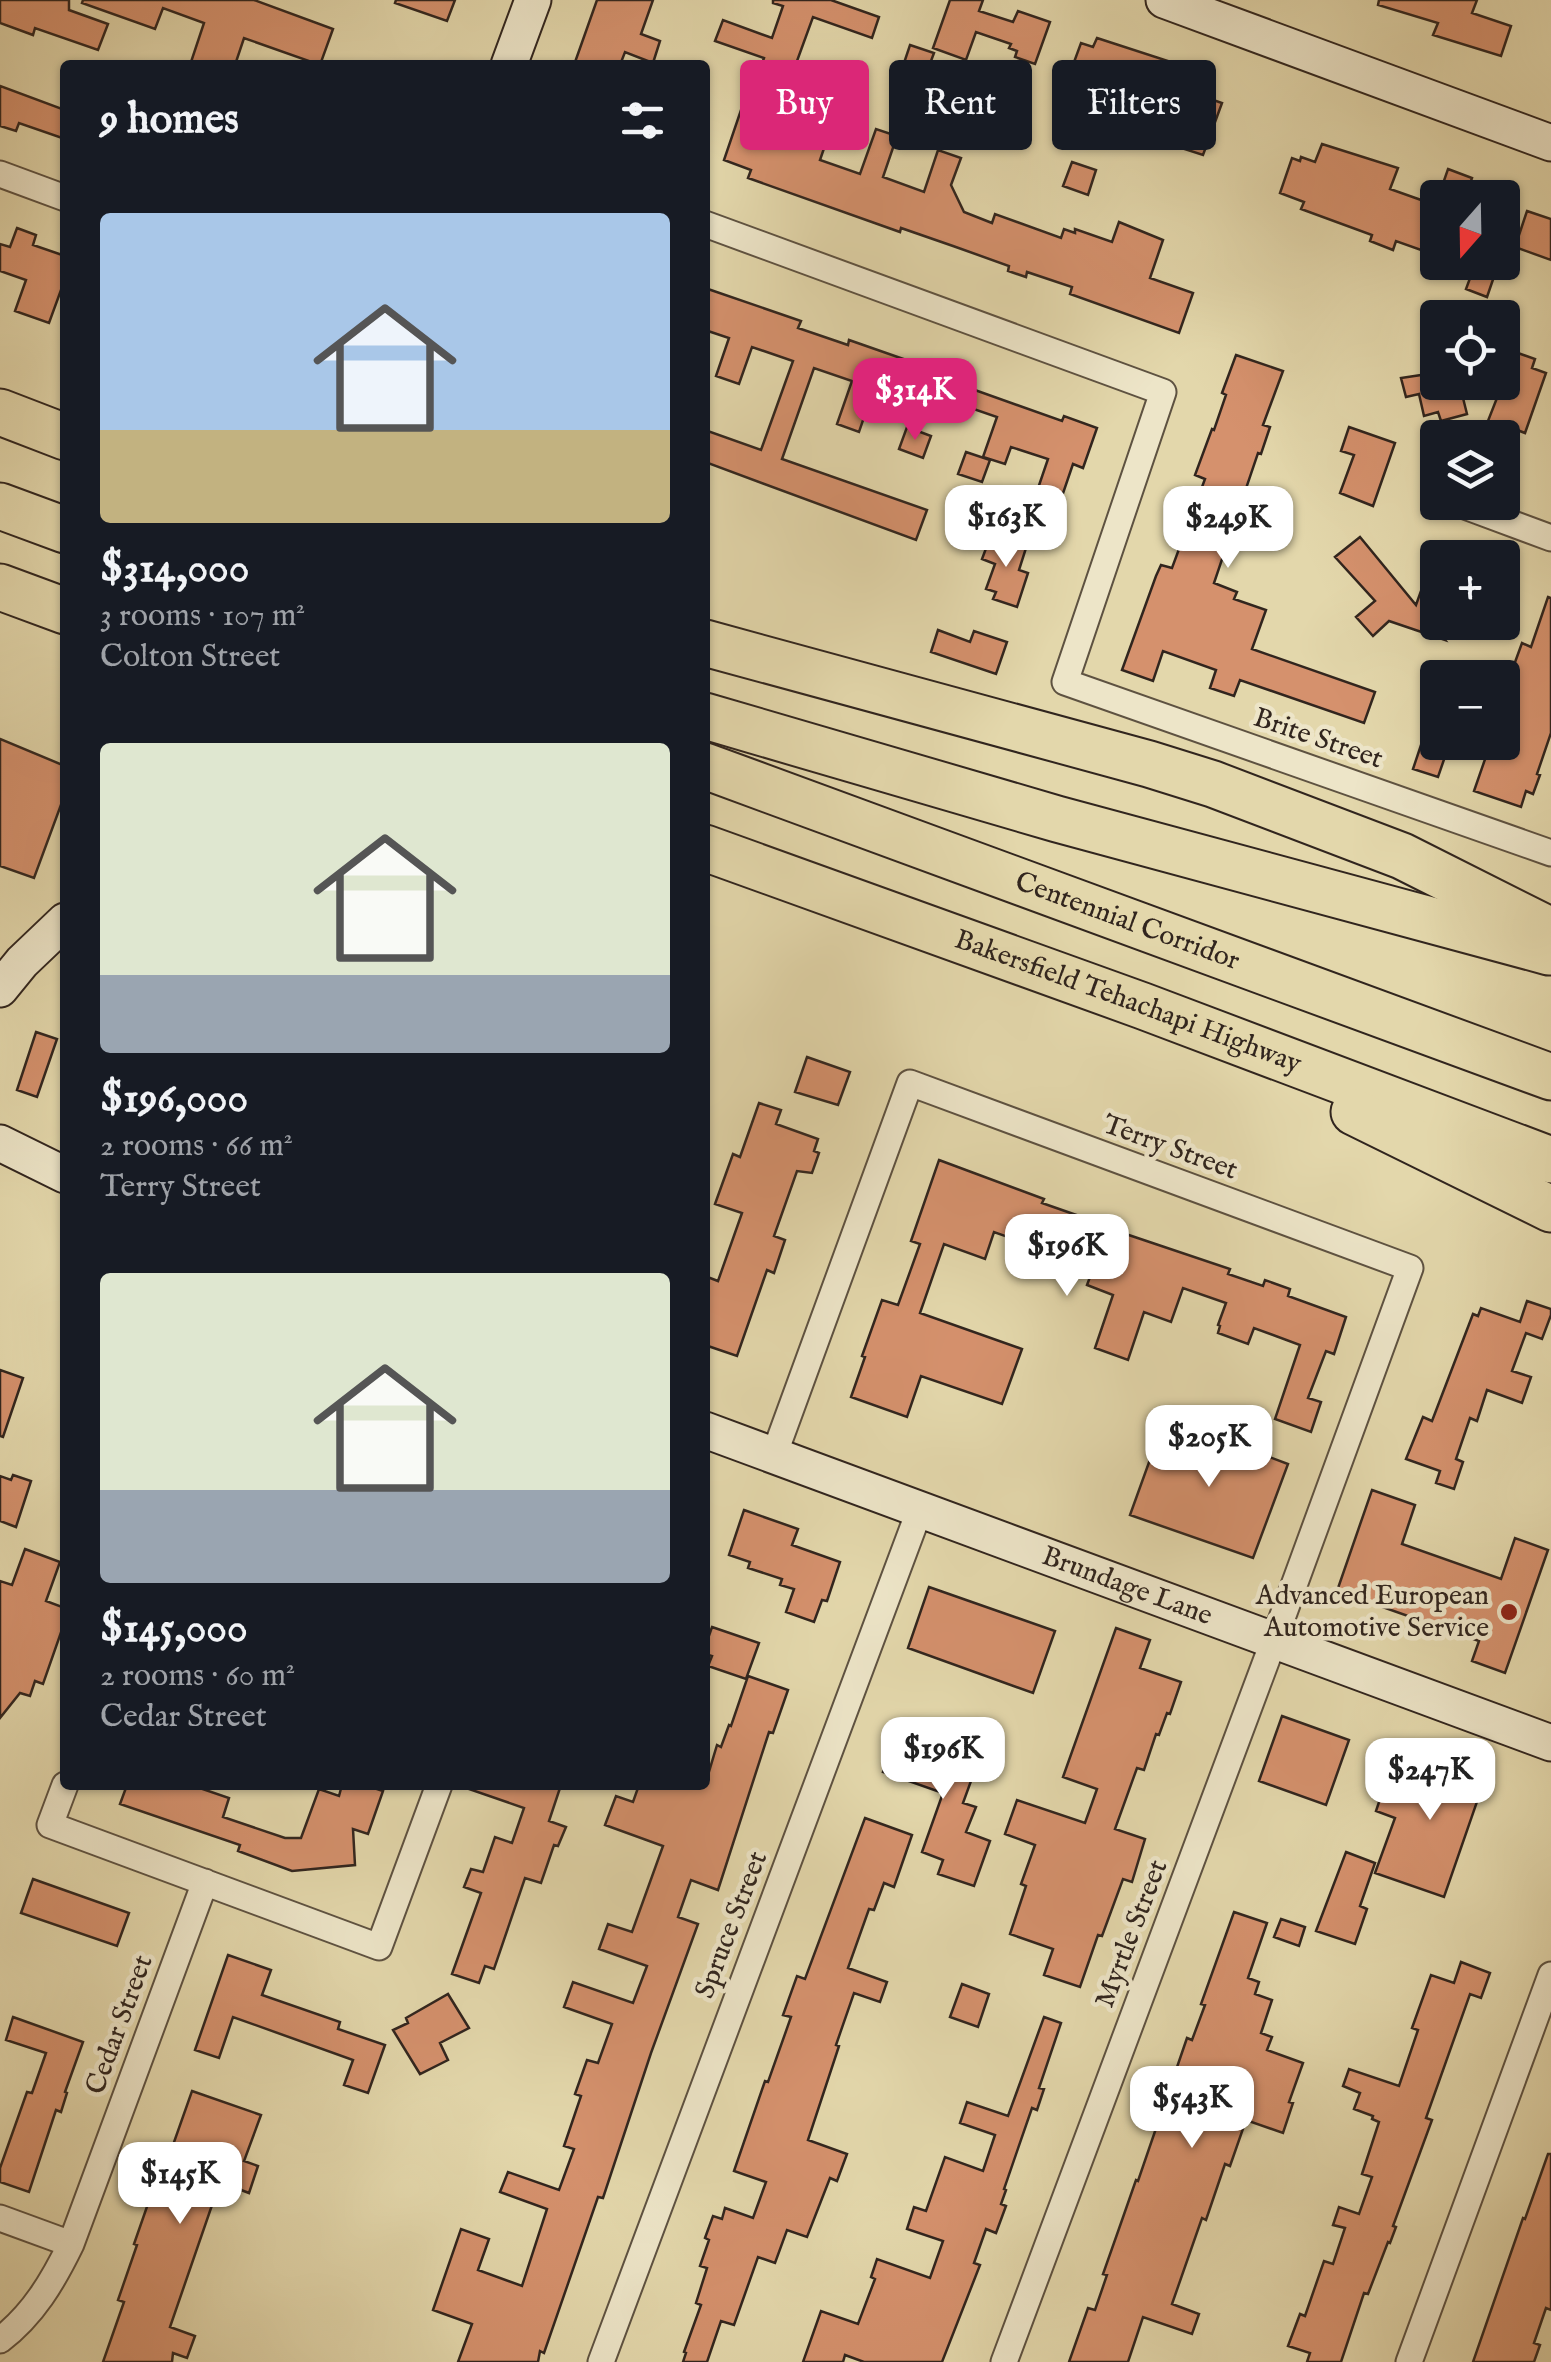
<!DOCTYPE html>
<html lang="en">
<head>
<meta charset="utf-8">
<style>
	:root { --surface:#171b24; --page:#242831; --text:#f1f3f6; --muted:#9ea1a6; --accent:#db2777 }
	body { margin:0; font-family:"IM FELL English",serif; background:var(--page); color:var(--text); height:100vh; display:flex; flex-direction:column; font-size:38px; white-space:nowrap }
	* { box-sizing:border-box; margin:0 }
	p { font-size:32px; color:var(--muted) }
	.icon { flex:none; width:55px; height:55px; fill:none; stroke:currentColor; stroke-width:2; stroke-linecap:round; stroke-linejoin:round }
	.map { position:relative; flex:1; overflow:hidden }
	.side { position:absolute; left:60px; top:60px; width:650px; height:1730px; display:flex; flex-direction:column; background:var(--surface); border-radius:10px; box-shadow:0 2px 8px #0004 }
	.side>* { flex:none }
	.banner { position:absolute; left:740px; top:60px; width:660px; height:90px; display:flex; gap:20px }
	.needle { width:65px; rotate:200deg }
	.tools { position:absolute; left:1420px; top:180px; display:grid; gap:20px }
	.tools a { display:grid; place-items:center; width:100px; height:100px; border-radius:10px; background:var(--surface); box-shadow:0 2px 8px #0004; font-size:50px }
	.price { position:absolute; translate:-50% -85px; padding:0 22px; border-radius:20px; background:#fff; color:#222; font-size:32px; line-height:65px; filter:drop-shadow(0 2px 5px #0008) }
	.price::after { content:''; position:absolute; left:50%; top:60px; width:30px; height:22px; margin-left:-15px; background:inherit; clip-path:polygon(0 0,100% 0,50% 100%) }
	.price.selected { background:var(--accent); color:#fff }
	ul { padding:0; list-style:none }
	li { display:grid; align-content:center; gap:20px; height:530px; padding:0 40px }
	li span { display:grid; place-items:center; height:310px; border-radius:10px; color:#555 }
	li>.icon { margin-inline-start:auto }
	span .icon { width:180px; height:180px; fill:#fffc; stroke-width:1 }
	li b { font-size:42px }
	h2 { display:flex; justify-content:space-between; align-items:center; height:120px; padding:0 40px; font-size:42px }
	.chip { padding:0 35px; border-radius:10px; background:var(--surface); box-shadow:0 2px 8px #0004; font-size:35px; line-height:90px }
	.chip.selected { background:var(--accent); color:#fff }
	.map>svg:first-child { display:block }
</style>
</head>
<body>
<div class="map">
<svg width="1551" height="2362" viewBox="0 0 1551 2362">
	<rect width="100%" height="100%" fill="#e3d7ab"/>
	<filter id="stains"><feTurbulence type="fractalNoise" baseFrequency=".002" numOctaves="4"/><feColorMatrix values="0 0 0 0 .2 0 0 0 0 .09 0 0 0 0 .02 0 0 0 .5 -.17"/></filter>
	<radialGradient id="worn" r=".72"><stop offset=".6" stop-color="#630" stop-opacity="0"/><stop offset="1" stop-color="#630" stop-opacity=".3"/></radialGradient>
	<path fill="#d5916d" stroke="#31251e" stroke-width="2.5" d="M 0,0 L 69,0 L 69,10 L 108,24 L 98,50 L 35,28 L 33,35 L 0,23 Z
		M 83,0 L 254,0 L 333,29 L 320,65 L 244,38 L 235,65 L 190,65 L 204,23 L 163,8 L 155,29 L 82,3 Z
		M 396,0 L 455,0 L 447,21 L 395,3 Z
		M 597,0 L 653,0 L 641,34 L 660,41 L 653,63 L 625,52 L 620,65 L 574,65 Z
		M 773,0 L 831,0 L 879,17 L 872,38 L 813,17 L 797,61 L 827,71 L 821,90 L 783,76 L 767,119 L 805,132 L 810,117 L 832,125 L 820,160 L 860,174 L 876,129 L 897,136 L 883,177 L 924,192 L 938,150 L 961,158 L 951,185 L 964,212 L 992,223 L 995,214 L 1061,238 L 1064,229 L 1075,233 L 1075,229 L 1112,242 L 1119,222 L 1163,240 L 1150,278 L 1193,293 L 1179,333 L 1070,294 L 1072,287 L 1027,272 L 1026,277 L 1008,271 L 1009,266 L 953,246 L 901,228 L 900,232 L 748,178 L 751,170 L 724,160 L 741,110 L 745,112 L 764,58 L 715,41 L 723,20 L 772,38 L 783,6 L 773,3 Z
		M 950,0 L 983,0 L 979,11 L 1013,22 L 1018,11 L 1050,22 L 1035,64 L 1015,57 L 1017,51 L 1009,48 L 1011,44 L 976,32 L 966,60 L 933,48 Z
		M 1379,0 L 1477,0 L 1472,13 L 1511,26 L 1501,56 L 1433,35 L 1438,23 L 1378,5 Z
		M 1097,38 L 1168,61 L 1161,82 L 1222,103 L 1203,155 L 1172,145 L 1182,115 L 1168,111 L 1170,105 L 1132,91 L 1123,116 L 1062,95 L 1081,43 L 1093,47 Z
		M 910,45 L 934,53 L 925,77 L 902,69 Z
		M 0,86 L 65,110 L 65,139 L 19,123 L 16,131 L 0,126 Z
		M 962,93 L 984,100 L 977,121 L 955,114 Z
		M 1322,144 L 1398,168 L 1390,189 L 1438,206 L 1438,256 L 1396,241 L 1393,250 L 1370,241 L 1372,235 L 1301,209 L 1304,202 L 1280,193 L 1292,158 L 1300,161 L 1301,157 L 1315,162 Z
		M 1072,162 L 1096,170 L 1088,195 L 1063,186 Z
		M 1448,169 L 1472,178 L 1465,198 L 1438,198 Z
		M 1527,211 L 1551,219 L 1551,260 L 1515,247 Z
		M 17,228 L 36,235 L 33,245 L 65,256 L 65,291 L 61,290 L 49,323 L 15,311 L 26,280 L 0,271 L 0,244 L 10,247 Z
		M 1476,262 L 1499,262 L 1487,297 L 1466,289 Z
		M 705,288 L 801,321 L 798,328 L 848,345 L 849,340 L 915,363 L 913,368 L 1062,421 L 1064,416 L 1097,428 L 1083,468 L 1073,464 L 1058,508 L 1034,500 L 1048,459 L 1011,447 L 1005,464 L 983,457 L 997,417 L 907,386 L 902,401 L 873,391 L 859,432 L 837,424 L 852,381 L 814,368 L 782,459 L 927,510 L 916,540 L 705,462 L 705,430 L 761,450 L 793,361 L 752,347 L 739,384 L 716,376 L 729,338 L 705,330 Z
		M 1515,352 L 1535,359 L 1532,368 L 1546,373 L 1525,433 L 1512,428 L 1510,435 L 1486,426 Z
		M 1236,355 L 1283,371 L 1263,425 L 1270,427 L 1261,454 L 1258,453 L 1214,583 L 1237,592 L 1234,599 L 1266,610 L 1252,649 L 1375,692 L 1364,723 L 1240,680 L 1234,696 L 1210,688 L 1216,670 L 1163,651 L 1153,681 L 1122,670 L 1156,576 L 1161,565 L 1172,568 L 1205,479 L 1195,475 L 1212,429 L 1214,430 L 1226,395 L 1222,393 Z
		M 1428,374 L 1429,379 L 1438,377 L 1438,382 L 1459,382 L 1467,414 L 1441,421 L 1438,412 L 1424,416 L 1419,394 L 1406,397 L 1401,378 Z
		M 907,427 L 931,436 L 923,458 L 899,449 Z
		M 1349,427 L 1395,443 L 1373,506 L 1340,493 L 1354,455 L 1341,451 Z
		M 966,452 L 990,460 L 982,482 L 958,474 Z
		M 991,535 L 1026,548 L 1019,570 L 1028,573 L 1017,607 L 993,599 L 996,592 L 986,589 L 995,564 L 982,559 Z
		M 1360,537 L 1416,605 L 1435,552 L 1438,553 L 1438,631 L 1445,640 L 1389,621 L 1373,636 L 1356,617 L 1375,601 L 1335,557 Z
		M 1548,597 L 1551,598 L 1551,733 L 1537,774 L 1540,775 L 1533,794 L 1526,791 L 1521,807 L 1474,791 L 1491,742 L 1502,742 L 1502,698 L 1522,643 L 1531,647 Z
		M 938,630 L 970,642 L 974,631 L 1007,642 L 996,674 L 931,652 Z
		M 0,739 L 65,766 L 65,794 L 34,878 L 0,866 Z
		M 1422,742 L 1450,742 L 1438,777 L 1413,769 Z
		M 36,1032 L 57,1039 L 37,1097 L 17,1090 Z
		M 807,1057 L 850,1072 L 838,1105 L 795,1092 Z
		M 759,1103 L 781,1110 L 776,1124 L 818,1139 L 814,1151 L 819,1153 L 812,1173 L 797,1171 L 774,1236 L 785,1240 L 774,1273 L 767,1270 L 737,1356 L 705,1345 L 705,1276 L 718,1281 L 742,1213 L 715,1204 L 733,1154 L 740,1157 Z
		M 939,1160 L 1044,1199 L 1042,1203 L 1102,1224 L 1102,1226 L 1230,1269 L 1228,1274 L 1263,1286 L 1265,1280 L 1290,1289 L 1288,1296 L 1346,1317 L 1334,1354 L 1326,1351 L 1308,1398 L 1321,1402 L 1311,1432 L 1275,1419 L 1300,1345 L 1254,1328 L 1248,1344 L 1218,1333 L 1220,1326 L 1218,1325 L 1226,1303 L 1183,1288 L 1171,1322 L 1144,1312 L 1128,1360 L 1095,1348 L 1113,1295 L 1087,1285 L 1093,1269 L 1090,1268 L 1091,1263 L 1029,1241 L 1028,1244 L 994,1232 L 985,1259 L 944,1244 L 920,1313 L 1022,1349 L 1002,1404 L 921,1376 L 907,1417 L 851,1397 L 865,1357 L 862,1356 L 882,1300 L 898,1305 L 920,1244 L 911,1241 Z
		M 1527,1301 L 1551,1309 L 1551,1315 L 1542,1339 L 1526,1333 L 1512,1371 L 1531,1377 L 1522,1403 L 1487,1390 L 1477,1421 L 1470,1418 L 1456,1459 L 1463,1462 L 1454,1489 L 1436,1483 L 1440,1471 L 1406,1459 L 1423,1417 L 1432,1421 L 1473,1314 L 1478,1316 L 1481,1308 L 1520,1322 Z
		M 0,1370 L 23,1378 L 3,1437 L 0,1436 Z
		M 1189,1427 L 1288,1464 L 1253,1558 L 1130,1515 L 1161,1429 L 1185,1437 Z
		M 13,1475 L 31,1481 L 16,1527 L 0,1521 L 0,1476 L 11,1480 Z
		M 1372,1490 L 1415,1505 L 1402,1544 L 1501,1579 L 1515,1538 L 1548,1550 L 1505,1673 L 1472,1661 L 1479,1641 L 1337,1591 Z
		M 744,1510 L 798,1529 L 792,1545 L 840,1562 L 827,1601 L 822,1600 L 814,1622 L 786,1612 L 794,1589 L 780,1585 L 782,1579 L 748,1568 L 750,1562 L 729,1555 Z
		M 25,1549 L 60,1562 L 46,1601 L 65,1608 L 65,1621 L 43,1684 L 35,1681 L 30,1696 L 20,1693 L 0,1718 L 0,1581 L 12,1585 Z
		M 929,1587 L 1055,1631 L 1033,1693 L 908,1648 Z
		M 712,1627 L 759,1643 L 746,1679 L 708,1666 L 712,1656 L 705,1654 L 705,1647 Z
		M 1116,1628 L 1150,1640 L 1140,1668 L 1181,1682 L 1170,1714 L 1167,1713 L 1159,1735 L 1156,1734 L 1144,1770 L 1137,1768 L 1115,1829 L 1145,1839 L 1132,1882 L 1123,1879 L 1102,1936 L 1098,1935 L 1080,1987 L 1044,1975 L 1053,1949 L 1010,1934 L 1026,1886 L 1021,1884 L 1035,1845 L 1005,1834 L 1017,1800 L 1085,1823 L 1097,1789 L 1063,1777 Z
		M 748,1676 L 788,1690 L 773,1733 L 769,1732 L 718,1890 L 691,1880 L 678,1917 L 698,1924 L 651,2053 L 603,2198 L 598,2197 L 544,2353 L 540,2351 L 538,2362 L 458,2362 L 472,2324 L 433,2310 L 461,2229 L 489,2239 L 478,2270 L 522,2286 L 547,2209 L 500,2192 L 508,2172 L 559,2190 L 574,2149 L 564,2146 L 581,2096 L 575,2094 L 587,2060 L 598,2063 L 612,2024 L 564,2007 L 573,1982 L 633,2003 L 647,1966 L 599,1949 L 608,1924 L 632,1932 L 663,1846 L 605,1825 L 616,1796 L 633,1802 L 639,1785 L 705,1785 L 717,1745 L 721,1747 L 729,1725 L 731,1726 Z
		M 1282,1716 L 1349,1740 L 1326,1805 L 1259,1781 Z
		M 898,1730 L 979,1759 L 963,1803 L 976,1807 L 966,1832 L 990,1841 L 974,1886 L 938,1874 L 943,1860 L 922,1852 L 943,1793 L 883,1772 Z
		M 1446,1752 L 1489,1767 L 1444,1897 L 1375,1873 L 1395,1818 L 1376,1811 L 1387,1778 L 1409,1786 L 1416,1766 L 1438,1773 Z
		M 127,1785 L 191,1785 L 229,1798 L 223,1817 L 285,1838 L 301,1838 L 319,1789 L 339,1796 L 342,1785 L 365,1785 L 383,1791 L 368,1834 L 353,1829 L 355,1865 L 292,1871 L 238,1851 L 240,1845 L 120,1804 Z
		M 467,1785 L 561,1785 L 549,1821 L 566,1827 L 558,1846 L 554,1845 L 541,1883 L 525,1878 L 494,1969 L 485,1966 L 479,1983 L 452,1974 L 481,1893 L 464,1887 L 471,1869 L 483,1872 L 495,1837 L 512,1843 L 524,1808 L 466,1788 Z
		M 865,1818 L 912,1835 L 894,1887 L 884,1883 L 874,1910 L 869,1909 L 848,1968 L 887,1982 L 880,2002 L 854,1993 L 836,2045 L 839,2046 L 808,2140 L 847,2154 L 837,2181 L 830,2178 L 807,2237 L 787,2230 L 775,2263 L 758,2257 L 734,2325 L 721,2321 L 707,2362 L 683,2362 L 686,2353 L 684,2352 L 701,2305 L 696,2303 L 707,2268 L 700,2266 L 709,2240 L 705,2238 L 713,2216 L 722,2219 L 725,2208 L 753,2218 L 766,2182 L 734,2171 L 765,2081 L 768,2082 L 791,2017 L 783,2015 L 797,1976 L 805,1979 Z
		M 1346,1852 L 1375,1863 L 1360,1906 L 1367,1909 L 1355,1944 L 1316,1931 Z
		M 33,1879 L 129,1913 L 117,1946 L 21,1913 Z
		M 1234,1912 L 1267,1923 L 1248,1978 L 1259,1982 L 1255,1994 L 1272,2000 L 1261,2033 L 1272,2037 L 1267,2050 L 1303,2063 L 1289,2102 L 1293,2103 L 1283,2133 L 1246,2120 L 1230,2166 L 1225,2164 L 1206,2220 L 1202,2218 L 1172,2304 L 1199,2314 L 1192,2334 L 1143,2317 L 1128,2362 L 1069,2362 L 1088,2308 L 1095,2310 L 1107,2275 L 1103,2274 L 1121,2223 L 1136,2180 L 1138,2181 L 1187,2038 L 1192,2040 L 1205,2005 L 1201,2004 Z
		M 1281,1919 L 1305,1927 L 1299,1946 L 1274,1937 Z
		M 228,1955 L 271,1970 L 262,1995 L 340,2022 L 338,2029 L 385,2045 L 368,2093 L 344,2085 L 353,2060 L 233,2017 L 219,2058 L 195,2050 Z
		M 1461,1962 L 1490,1973 L 1481,1998 L 1470,1994 L 1426,2118 L 1432,2120 L 1393,2226 L 1396,2227 L 1390,2243 L 1388,2242 L 1368,2294 L 1364,2293 L 1341,2362 L 1307,2362 L 1310,2353 L 1288,2346 L 1300,2314 L 1305,2316 L 1324,2261 L 1333,2264 L 1345,2228 L 1333,2225 L 1339,2207 L 1359,2214 L 1372,2177 L 1362,2174 L 1379,2122 L 1372,2119 L 1373,2116 L 1354,2109 L 1360,2093 L 1343,2086 L 1349,2069 L 1399,2086 L 1418,2030 L 1412,2028 L 1431,1975 L 1454,1983 Z
		M 962,1984 L 989,1994 L 978,2027 L 950,2017 Z
		M 448,1994 L 469,2028 L 440,2043 L 448,2060 L 420,2074 L 393,2030 L 408,2023 L 406,2018 Z
		M 13,2017 L 83,2042 L 65,2092 L 67,2093 L 61,2112 L 56,2110 L 29,2192 L 0,2182 L 0,2168 L 27,2092 L 32,2093 L 46,2053 L 6,2040 Z
		M 1044,2017 L 1061,2023 L 1039,2088 L 1044,2089 L 1037,2110 L 1032,2108 L 1004,2189 L 1006,2190 L 1001,2204 L 1006,2206 L 996,2233 L 986,2229 L 974,2263 L 980,2265 L 942,2362 L 864,2362 L 845,2355 L 843,2362 L 803,2362 L 821,2311 L 858,2324 L 875,2279 L 871,2277 L 877,2259 L 930,2278 L 943,2241 L 907,2229 L 914,2207 L 926,2211 L 945,2157 L 983,2171 L 995,2135 L 960,2123 L 967,2102 L 1008,2116 Z
		M 192,2091 L 261,2115 L 244,2161 L 258,2166 L 249,2193 L 220,2182 L 170,2327 L 195,2336 L 187,2358 L 173,2353 L 172,2362 L 103,2362 L 124,2302 L 118,2300 L 137,2245 L 134,2244 L 150,2198 L 154,2199 Z
		M 1548,2154 L 1551,2154 L 1551,2310 L 1546,2308 L 1534,2343 L 1540,2345 L 1534,2362 L 1473,2362 L 1523,2218 L 1525,2219 Z"/>
	<g fill="none" stroke-linecap="round" stroke-linejoin="round">
		<defs>
			<path id="street" d="M 0,174 L 65,198
				M 705,224 L 1163,392 L 1065,682 L 1551,853
				M 1462,505 L 1551,538
				M 774,1455 L 910,1083 L 1410,1268 L 1274,1640 L 1004,2362
				M 65,1785 L 50,1825 L 379,1947 L 439,1785
				M 0,2218 L 71,2244
				M 0,2340 C 33,2315 53,2281 71,2244 L 205,1882
				M 601,2362 L 920,1509
				M 1409,2362 L 1551,1975"/>
			<g id="secondary">
				<path d="M 1164,0 L 1551,143"/>
				<path d="M 509,65 L 533,0"/>
				<path d="M 0,989 L 22,962 L 65,921"/>
				<path d="M 0,1143 L 65,1175"/>
				<path id="s1" d="M 705,1430 L 1551,1743"/>
			</g>
			<g id="highway">
				<path d="M 0,412 L 65,437"/>
				<path d="M 0,506 L 65,530"/>
				<path d="M 0,587 L 65,611"/>
				<path d="M 705,643 L 1149,764 L 1213,784 L 1402,856 L 1551,931"/>
				<path d="M 705,716 L 1057,819 L 1549,952"/>
				<path id="s2" d="M 705,766 L 1551,1077"/>
				<path id="s3" d="M 705,848 L 1143,1006 L 1551,1160"/>
				<path d="M 1354,1112 L 1551,1209"/>
			</g>
		</defs>
		<use href="#street" stroke="#5e5241" stroke-width="29"/>
		<use href="#secondary" stroke="#31251e" stroke-width="39"/>
		<use href="#highway" stroke="#31251e" stroke-width="49"/>
		<use href="#street" stroke="#ede5c8" stroke-width="25"/>
		<use href="#secondary" stroke="#ede5c8" stroke-width="35"/>
		<use href="#highway" stroke="#e3d7ab" stroke-width="45"/>
	</g>
	<circle fill="#8f2418" stroke="#ede5c8" stroke-width="4" cx="1509" cy="1612" r="10"/>
	<g text-anchor="middle" dominant-baseline="central" stroke-width="9" stroke-linejoin="round" paint-order="stroke">
		<g font-size="28" fill="#31251e" stroke="#ede5c8">
			<text transform="translate(1318 739) rotate(19)">Brite Street</text>
			<text stroke="none"><textPath href="#s2" startOffset="450">Centennial Corridor</textPath></text>
			<text stroke="none"><textPath href="#s3" startOffset="450">Bakersfield Tehachapi Highway</textPath></text>
			<text transform="translate(1170 1148) rotate(20)">Terry Street</text>
			<text stroke="none"><textPath href="#s1" startOffset="450">Brundage Lane</textPath></text>
			<text transform="translate(732 1925) rotate(-69)">Spruce Street</text>
			<text transform="translate(1132 1934) rotate(-69)">Myrtle Street</text>
			<text transform="translate(120 2025) rotate(-70)">Cedar Street</text>
		</g>
		<g font-size="28" fill="#31251e" stroke="#ede5c8" text-anchor="end">
			<text x="1489" y="1596">Advanced European<tspan x="1489" dy="32">Automotive Service</tspan></text>
		</g>
	</g>
	<rect width="100%" height="100%" filter="url(#stains)"/>
	<rect width="100%" height="100%" fill="url(#worn)"/>
</svg>
<div class="tools">
<a><svg class="needle" viewBox="-14 -14 28 28"><path d="M0-13l5 13h-10z" fill="#e53935"/><path d="M0 13l5-13h-10z" fill="#9ea1a6"/></svg></a>
<a><svg class="icon" aria-label="locate" viewBox="0 0 24 24"><circle cx="12" cy="12" r="6"/><path d="M12 2v4M12 18v4M2 12h4M18 12h4"/></svg></a>
<a><svg class="icon" aria-label="layers" viewBox="0 0 24 24"><path d="M12 4l9 5-9 5-9-5zM3 14l9 5 9-5"/></svg></a>
<a>+</a>
<a>−</a>
</div>
<b class="price selected" style="left:915px;top:443px">$314K</b>
<b class="price" style="left:1006px;top:570px">$163K</b>
<b class="price" style="left:1228px;top:571px">$249K</b>
<b class="price" style="left:1067px;top:1299px">$196K</b>
<b class="price" style="left:1209px;top:1490px">$205K</b>
<b class="price" style="left:943px;top:1802px">$196K</b>
<b class="price" style="left:1430px;top:1823px">$247K</b>
<b class="price" style="left:1192px;top:2151px">$543K</b>
<b class="price" style="left:180px;top:2227px">$145K</b>
<div class="banner">
<a class="chip selected">Buy</a>
<a class="chip">Rent</a>
<a class="chip">Filters</a>
</div>
<section class="side">
<h2>9 homes<svg class="icon" aria-label="filters" viewBox="0 0 24 24"><path d="M4 7h16M4 17h16"/><circle cx="9" cy="7" r="2"/><circle cx="15" cy="17" r="2"/></svg></h2>
<ul>
<li><span style="background:linear-gradient(#a9c7e8 70%,#c2b280 0)"><svg class="icon" aria-label="home" viewBox="0 0 24 24"><path d="M3 11l9-7 9 7M6 9v11h12V9"/></svg></span><div><b>$314,000</b><p>3 rooms · 107 m²</p><p>Colton Street</p></div></li>
<li><span style="background:linear-gradient(#dfe7d0 75%,#9aa5b1 0)"><svg class="icon" aria-label="home" viewBox="0 0 24 24"><path d="M3 11l9-7 9 7M6 9v11h12V9"/></svg></span><div><b>$196,000</b><p>2 rooms · 66 m²</p><p>Terry Street</p></div></li>
<li><span style="background:linear-gradient(#dfe7d0 70%,#9aa5b1 0)"><svg class="icon" aria-label="home" viewBox="0 0 24 24"><path d="M3 11l9-7 9 7M6 9v11h12V9"/></svg></span><div><b>$145,000</b><p>2 rooms · 60 m²</p><p>Cedar Street</p></div></li>
</ul>
</section>
</div>
</body>
</html>
